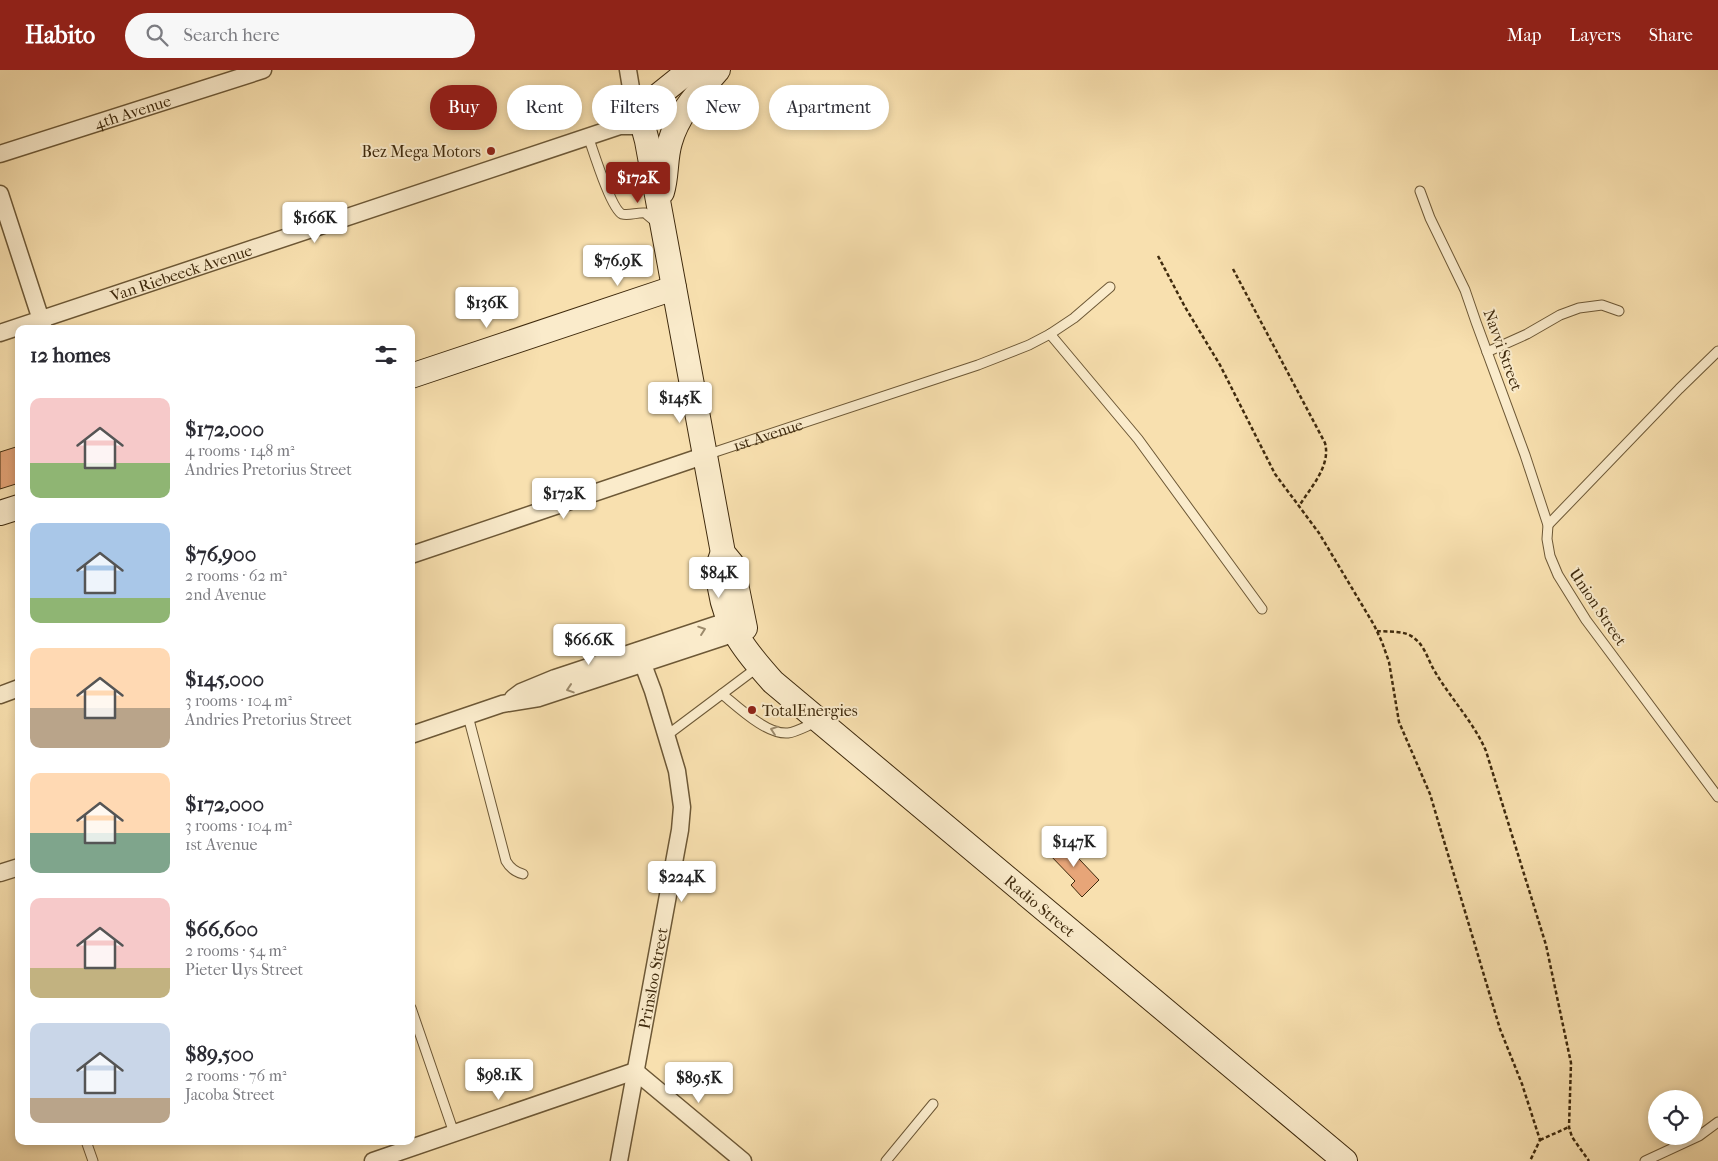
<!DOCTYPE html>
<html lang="en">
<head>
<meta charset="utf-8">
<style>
	:root { --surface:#fff; --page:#f7f7f7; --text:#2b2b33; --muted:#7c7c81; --accent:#8f2418 }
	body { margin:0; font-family:"IM FELL French Canon",serif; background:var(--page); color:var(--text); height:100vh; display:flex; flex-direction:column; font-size:19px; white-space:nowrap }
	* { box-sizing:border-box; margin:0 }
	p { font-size:16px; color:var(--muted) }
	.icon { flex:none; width:28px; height:28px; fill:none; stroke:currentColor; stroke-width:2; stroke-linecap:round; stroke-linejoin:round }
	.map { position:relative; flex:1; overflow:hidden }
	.sheet { position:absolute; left:15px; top:255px; width:400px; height:820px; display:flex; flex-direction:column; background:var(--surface); border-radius:10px; box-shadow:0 2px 8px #0003 }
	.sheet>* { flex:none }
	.banner { position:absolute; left:430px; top:15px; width:475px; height:45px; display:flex; gap:10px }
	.buttons { position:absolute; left:1648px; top:1020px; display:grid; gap:10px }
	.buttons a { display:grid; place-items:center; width:55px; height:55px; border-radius:50%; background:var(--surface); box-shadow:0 2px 8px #0003; font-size:25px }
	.price { position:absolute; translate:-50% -42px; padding:0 11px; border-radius:5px; background:#fff; color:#222; font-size:16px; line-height:32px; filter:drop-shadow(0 1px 2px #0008) }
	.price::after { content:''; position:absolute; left:50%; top:30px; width:15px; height:11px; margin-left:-8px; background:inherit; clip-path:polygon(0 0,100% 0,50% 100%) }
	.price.current { background:var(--accent); color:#fff }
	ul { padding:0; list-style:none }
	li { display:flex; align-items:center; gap:15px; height:125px; padding:0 15px }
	li span { display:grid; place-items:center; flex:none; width:140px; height:100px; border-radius:10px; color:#555 }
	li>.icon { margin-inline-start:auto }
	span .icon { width:60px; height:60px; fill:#fffc; stroke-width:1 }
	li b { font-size:21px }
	h2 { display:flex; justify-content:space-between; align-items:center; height:60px; padding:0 15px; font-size:21px }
	.tag { padding:0 18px; border-radius:22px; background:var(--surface); box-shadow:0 2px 8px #0003; font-size:18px; line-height:45px }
	.tag.current { background:var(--accent); color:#fff }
	header { display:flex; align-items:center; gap:30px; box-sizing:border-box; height:70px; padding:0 25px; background:var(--accent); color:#fff }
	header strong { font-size:24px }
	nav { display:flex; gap:28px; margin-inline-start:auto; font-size:18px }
	.search { width:350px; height:45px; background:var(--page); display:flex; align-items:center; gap:12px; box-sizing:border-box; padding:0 18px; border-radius:28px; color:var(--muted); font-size:19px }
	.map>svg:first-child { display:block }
</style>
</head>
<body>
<header>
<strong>Habito</strong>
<div class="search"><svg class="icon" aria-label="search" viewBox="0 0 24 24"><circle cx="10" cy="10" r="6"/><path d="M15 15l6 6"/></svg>Search here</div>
<nav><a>Map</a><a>Layers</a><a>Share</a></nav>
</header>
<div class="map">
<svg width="1718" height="1091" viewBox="0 0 1718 1091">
	<rect width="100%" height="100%" fill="#f8e0af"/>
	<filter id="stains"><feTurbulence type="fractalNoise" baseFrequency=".004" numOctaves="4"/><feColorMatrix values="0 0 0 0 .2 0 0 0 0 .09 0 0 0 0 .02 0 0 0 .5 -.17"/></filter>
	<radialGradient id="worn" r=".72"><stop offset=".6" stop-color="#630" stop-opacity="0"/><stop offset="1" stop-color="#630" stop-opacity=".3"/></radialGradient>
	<path fill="#e7a578" stroke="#3f2a0d" d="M 19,376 L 19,413 L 0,419 L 0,382 Z
		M 1061,770 L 1099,810 L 1082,827 L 1071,815 L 1075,811 L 1048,783 Z"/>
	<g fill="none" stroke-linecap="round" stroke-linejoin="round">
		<defs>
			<g id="lane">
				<path d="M 588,66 C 593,80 611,139 622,144 C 629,146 638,142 645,143 L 657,153"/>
				<path d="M 1420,121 L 1430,148 L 1465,220 L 1476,252 L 1525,385 L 1548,455 L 1547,469 L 1550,486 L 1558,505 L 1586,550 L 1718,727"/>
				<path d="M 1050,264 L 1138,369 L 1262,539"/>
				<path d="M 1487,282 L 1527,264 L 1560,245 L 1579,238 L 1602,235 L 1619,241"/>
				<path id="s1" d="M 706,385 L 978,295 L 1029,275 L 1050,264 L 1074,248 L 1110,217"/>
				<path d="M 1548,455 L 1679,319 L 1718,281"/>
				<path d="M 722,624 C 738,637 767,665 788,663 C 797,662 808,655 817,652"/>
				<path d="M 468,646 L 506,791 C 510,798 515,802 523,804"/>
				<path d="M 666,666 L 758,597"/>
				<path d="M 411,938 L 454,1063"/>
				<path d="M 86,1071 L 93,1091"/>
				<path d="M 886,1091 L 933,1034"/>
				<path d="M 1645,1091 L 1699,1066 L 1718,1052"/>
			</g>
			<g id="street">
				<path d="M 628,0 L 631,18 L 639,41 L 632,46"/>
				<path id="s2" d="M 0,84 L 263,0"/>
				<path d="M 0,124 L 44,259"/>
				<path id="s3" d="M 0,263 L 620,56 L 644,56"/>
				<path d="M 411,485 L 706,385"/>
				<path d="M 0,625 L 19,618"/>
				<path d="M 513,628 L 521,622 L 555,608 L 739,547"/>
				<path d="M 411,665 L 502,634 L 539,628 L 745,560"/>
				<path d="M 0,803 L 19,797"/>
				<path d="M 373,1091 L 635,1001 L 743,1091"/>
				<path id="s4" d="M 619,1091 L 680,760 L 682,737 L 677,701 L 653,621 L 638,581"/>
			</g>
			<g id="secondary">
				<path d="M 690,0 L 639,41 L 647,71 L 723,483 L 732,494 L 745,558"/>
				<path d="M 662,122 C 667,106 665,88 670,72 C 678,43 699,22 718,0"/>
				<path d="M 411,306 L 674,218"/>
				<path d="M 0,443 L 19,437"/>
				<path id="s5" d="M 723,483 C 716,498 718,502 720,518 C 726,558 747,583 773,612 L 1345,1091"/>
			</g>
		</defs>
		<use href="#lane" stroke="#6d5836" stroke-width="11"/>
		<use href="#street" stroke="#6d5836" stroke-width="19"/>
		<use href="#secondary" stroke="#3f2a0d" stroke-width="26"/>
		<path stroke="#3f2a0d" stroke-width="2.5" stroke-dasharray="4 2.5" stroke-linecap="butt" d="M 1158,186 L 1185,237 L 1220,295 L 1275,404 L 1319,463 L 1374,555 L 1382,572 L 1389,592 L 1399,652 L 1430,724 L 1500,959 L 1522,1014 L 1540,1070 L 1530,1091
			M 1233,199 L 1325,373 C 1331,396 1311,417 1299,436
			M 1377,561 C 1388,562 1405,560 1414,568 C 1425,576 1428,590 1434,600 C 1450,628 1473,651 1486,681 L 1546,875 L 1571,993 L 1569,1057 L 1572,1067 L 1589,1091
			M 1540,1070 L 1569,1057"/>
		<use href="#lane" stroke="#faebcb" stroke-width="9"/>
		<use href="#street" stroke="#faebcb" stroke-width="16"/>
		<use href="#secondary" stroke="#faebcb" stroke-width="24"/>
	</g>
	<defs><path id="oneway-chevron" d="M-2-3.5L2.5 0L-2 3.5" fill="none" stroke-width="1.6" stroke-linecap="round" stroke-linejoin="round" transform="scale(1.25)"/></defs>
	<g stroke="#9c8a6c">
		<use href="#oneway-chevron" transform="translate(702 560) rotate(-19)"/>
		<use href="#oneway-chevron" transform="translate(570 619) rotate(162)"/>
		<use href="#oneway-chevron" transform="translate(774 660) rotate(-161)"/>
	</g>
	<g fill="#8f2418" stroke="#faebcb" stroke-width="2">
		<circle cx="491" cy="81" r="5"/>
		<circle cx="752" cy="640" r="5"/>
	</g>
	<g text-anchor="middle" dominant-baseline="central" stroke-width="4" stroke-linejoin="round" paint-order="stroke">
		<g font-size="16" fill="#3f2a0d" stroke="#faebcb">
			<text stroke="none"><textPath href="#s2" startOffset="139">4th Avenue</textPath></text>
			<text stroke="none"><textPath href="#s3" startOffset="191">Van Riebeeck Avenue</textPath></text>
			<text transform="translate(1503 280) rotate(70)">Navvi Street</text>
			<text stroke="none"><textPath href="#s1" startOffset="65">1st Avenue</textPath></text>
			<text transform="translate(1598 537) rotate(56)">Union Street</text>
			<text stroke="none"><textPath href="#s5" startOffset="494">Radio Street</textPath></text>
			<text stroke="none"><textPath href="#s4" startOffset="186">Prinsloo Street</textPath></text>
		</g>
		<g font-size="16" fill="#3f2a0d" stroke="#faebcb" text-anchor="end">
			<text x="481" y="81">Bez Mega Motors</text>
			<text x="762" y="640" text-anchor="start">TotalEnergies</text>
		</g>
	</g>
	<rect width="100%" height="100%" filter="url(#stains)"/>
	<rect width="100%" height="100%" fill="url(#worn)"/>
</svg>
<div class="buttons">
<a><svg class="icon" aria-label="locate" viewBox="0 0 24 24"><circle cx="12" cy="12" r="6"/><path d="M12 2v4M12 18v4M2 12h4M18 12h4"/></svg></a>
</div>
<b class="price current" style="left:638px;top:134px">$172K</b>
<b class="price" style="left:315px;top:174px">$166K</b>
<b class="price" style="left:618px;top:217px">$76.9K</b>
<b class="price" style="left:487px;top:259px">$136K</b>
<b class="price" style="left:680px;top:354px">$145K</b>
<b class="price" style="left:564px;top:450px">$172K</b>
<b class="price" style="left:719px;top:529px">$84K</b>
<b class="price" style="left:589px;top:596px">$66.6K</b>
<b class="price" style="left:1074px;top:798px">$147K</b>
<b class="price" style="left:682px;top:833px">$224K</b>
<b class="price" style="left:499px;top:1031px">$98.1K</b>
<b class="price" style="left:699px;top:1034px">$89.5K</b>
<div class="banner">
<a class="tag current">Buy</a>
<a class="tag">Rent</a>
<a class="tag">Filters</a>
<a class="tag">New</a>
<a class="tag">Apartment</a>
</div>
<section class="sheet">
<h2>12 homes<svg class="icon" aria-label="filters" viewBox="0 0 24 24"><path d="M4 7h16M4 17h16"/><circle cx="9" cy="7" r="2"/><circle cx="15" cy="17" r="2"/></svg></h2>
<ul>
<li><span style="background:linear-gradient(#f6c9c9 65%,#8fb573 0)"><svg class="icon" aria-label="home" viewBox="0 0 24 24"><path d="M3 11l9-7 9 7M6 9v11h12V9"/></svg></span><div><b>$172,000</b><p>4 rooms · 148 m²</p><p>Andries Pretorius Street</p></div></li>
<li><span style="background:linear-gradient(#a9c7e8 75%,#8fb573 0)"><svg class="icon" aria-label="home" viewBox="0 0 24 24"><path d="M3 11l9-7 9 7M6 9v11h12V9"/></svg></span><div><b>$76,900</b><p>2 rooms · 62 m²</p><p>2nd Avenue</p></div></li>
<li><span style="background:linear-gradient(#ffd9b3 60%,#b9a48a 0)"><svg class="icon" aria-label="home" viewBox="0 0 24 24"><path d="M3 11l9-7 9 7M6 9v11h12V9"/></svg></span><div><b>$145,000</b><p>3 rooms · 104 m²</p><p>Andries Pretorius Street</p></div></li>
<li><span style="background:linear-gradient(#ffd9b3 60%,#7fa58c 0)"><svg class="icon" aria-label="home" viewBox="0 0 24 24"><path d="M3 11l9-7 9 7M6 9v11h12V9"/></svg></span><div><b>$172,000</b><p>3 rooms · 104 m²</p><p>1st Avenue</p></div></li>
<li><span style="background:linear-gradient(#f6c9c9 70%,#c2b280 0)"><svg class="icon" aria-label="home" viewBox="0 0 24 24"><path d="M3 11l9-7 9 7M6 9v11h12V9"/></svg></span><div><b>$66,600</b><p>2 rooms · 54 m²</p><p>Pieter Uys Street</p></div></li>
<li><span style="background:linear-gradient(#c9d6e8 75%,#b9a48a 0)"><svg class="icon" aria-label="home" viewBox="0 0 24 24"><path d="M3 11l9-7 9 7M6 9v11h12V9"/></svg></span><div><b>$89,500</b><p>2 rooms · 76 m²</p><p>Jacoba Street</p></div></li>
</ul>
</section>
</div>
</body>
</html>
